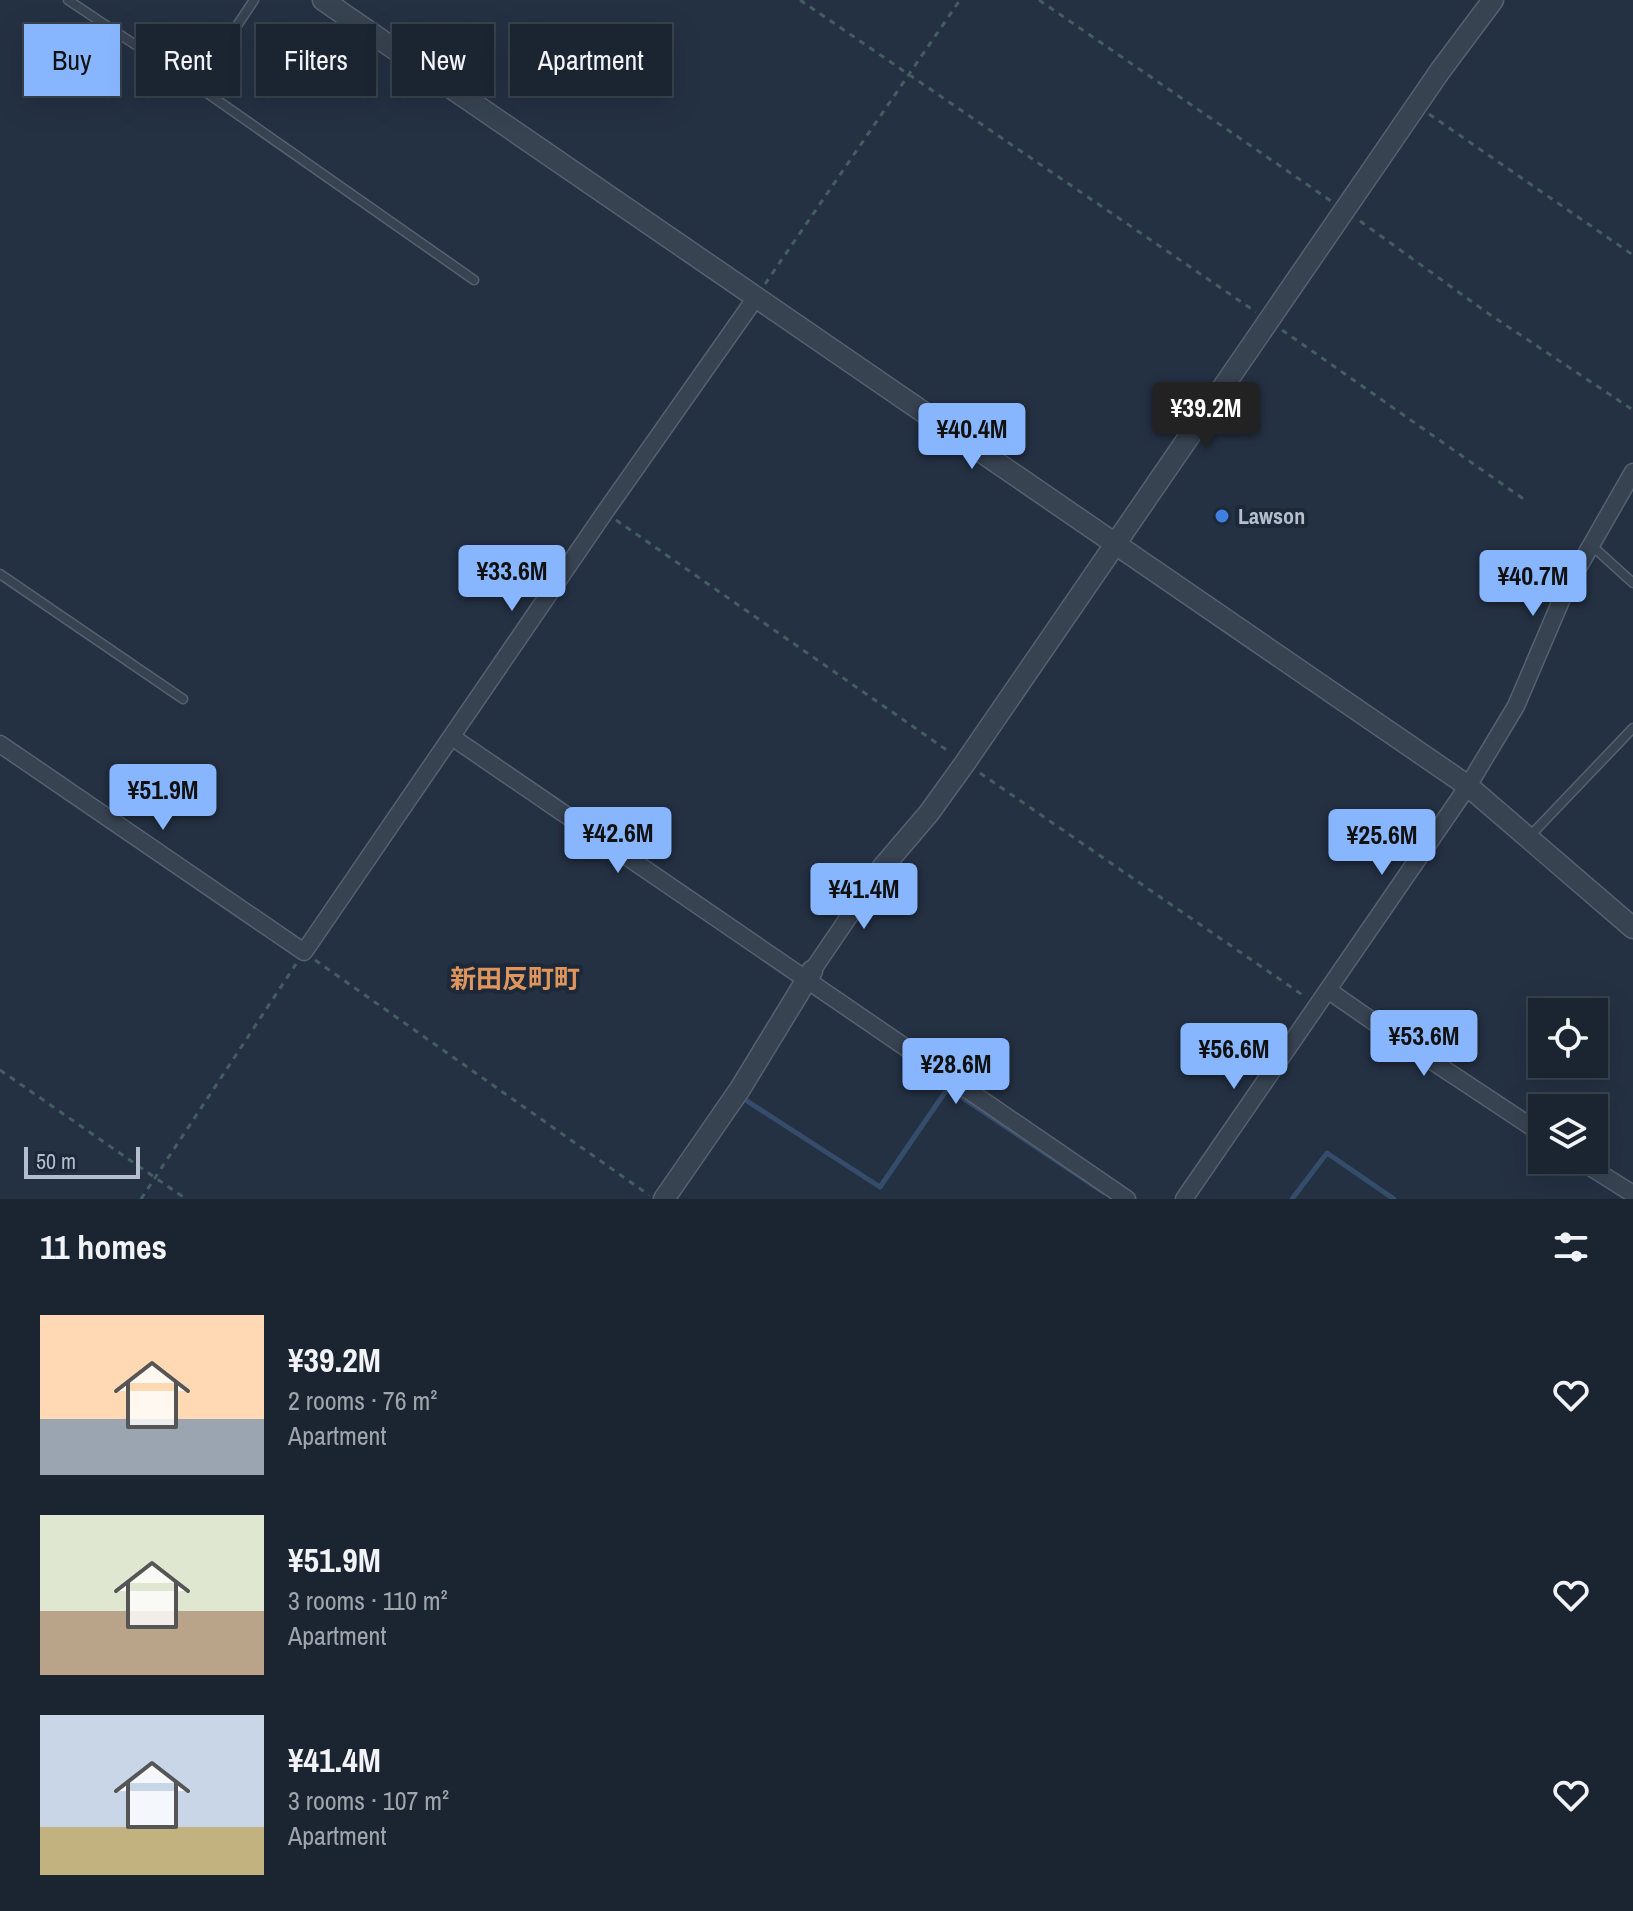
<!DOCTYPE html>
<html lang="en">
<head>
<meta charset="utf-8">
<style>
	:root { --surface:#1b2532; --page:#242d3a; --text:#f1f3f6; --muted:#a0a5ac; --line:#39424d; --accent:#87b6ff }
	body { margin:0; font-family:"Archivo Narrow","Noto Sans JP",sans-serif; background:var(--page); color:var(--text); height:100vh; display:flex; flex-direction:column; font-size:30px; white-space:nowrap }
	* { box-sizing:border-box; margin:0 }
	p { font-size:26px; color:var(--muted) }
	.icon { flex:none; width:44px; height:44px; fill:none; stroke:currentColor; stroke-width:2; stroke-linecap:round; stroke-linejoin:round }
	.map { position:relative; height:1199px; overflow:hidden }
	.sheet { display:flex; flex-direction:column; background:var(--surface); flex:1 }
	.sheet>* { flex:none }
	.hud { position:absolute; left:24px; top:24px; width:800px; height:72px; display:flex; gap:16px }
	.tools { position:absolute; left:1528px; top:998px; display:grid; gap:16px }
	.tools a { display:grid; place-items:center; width:80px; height:80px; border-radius:0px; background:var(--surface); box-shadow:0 8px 32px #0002,0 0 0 2px var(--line); font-size:40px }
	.scale { position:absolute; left:24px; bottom:20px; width:116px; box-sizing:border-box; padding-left:8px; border:4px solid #b5becc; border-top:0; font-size:22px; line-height:28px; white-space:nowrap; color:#b5becc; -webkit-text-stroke:6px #1d2838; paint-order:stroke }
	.price { position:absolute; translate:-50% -68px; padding:0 18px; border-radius:8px; background:var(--accent); color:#111; font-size:26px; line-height:52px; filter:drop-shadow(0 2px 4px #0008) }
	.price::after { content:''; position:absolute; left:50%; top:48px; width:24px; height:18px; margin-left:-12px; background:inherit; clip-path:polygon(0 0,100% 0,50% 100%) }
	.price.on { background:#222; color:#fff }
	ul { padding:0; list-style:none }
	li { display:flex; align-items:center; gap:24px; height:200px; padding:0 40px }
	li span { display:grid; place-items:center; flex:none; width:224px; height:160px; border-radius:0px; color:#555 }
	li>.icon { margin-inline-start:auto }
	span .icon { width:96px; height:96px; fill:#fffc; stroke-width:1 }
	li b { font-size:34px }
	h2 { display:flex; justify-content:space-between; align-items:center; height:96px; padding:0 40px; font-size:34px }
	.chip { padding:0 28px; border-radius:0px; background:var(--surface); box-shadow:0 8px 32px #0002,0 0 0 2px var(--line); font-size:28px; line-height:72px }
	.chip.on { background:var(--accent); color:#111 }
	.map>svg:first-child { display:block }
</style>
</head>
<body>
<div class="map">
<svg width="1633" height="1199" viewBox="0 0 1633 1199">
	<rect width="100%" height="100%" fill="#243143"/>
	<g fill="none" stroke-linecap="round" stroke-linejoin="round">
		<path stroke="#364c6b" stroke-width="5" d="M 744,1099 L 880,1187 L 948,1088 L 1103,1192
			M 1292,1199 L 1327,1153 L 1394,1199"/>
		<defs>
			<path id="service" d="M 68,0 L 197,86 L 474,280
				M 197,86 L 254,0
				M 1590,544 L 1633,583
				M 0,574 L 183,699
				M 1529,837 L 1633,728"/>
			<path id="minor" d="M 452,737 L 1127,1199
				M 0,744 L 304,952 L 605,512 L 757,296
				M 812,971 L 882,868
				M 1328,990 C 1398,1040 1471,1086 1542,1134
				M 1579,1160 L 1633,1194
				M 1184,1199 L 1468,786 L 1516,706 L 1566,589 L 1633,472"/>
			<path id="tertiary" d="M 323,0 L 1468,786 L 1633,928
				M 882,868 L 929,813 L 965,763 L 1440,71 L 1493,0
				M 664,1199 L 740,1089 L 812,971"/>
		</defs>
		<use href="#service" stroke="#566170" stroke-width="11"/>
		<use href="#minor" stroke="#566170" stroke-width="19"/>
		<use href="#tertiary" stroke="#566170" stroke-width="23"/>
		<path stroke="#445d60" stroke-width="3" stroke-dasharray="6 6" stroke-linecap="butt" d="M 800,0 L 1256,312
			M 1039,0 L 1331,201
			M 1429,114 L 1633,255
			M 1360,221 L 1489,314 L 1633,410
			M 765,284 L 960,0
			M 1282,330 L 1525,500
			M 616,520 L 951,753
			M 980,773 L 1304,996
			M 315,960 L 649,1195
			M 0,1070 L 186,1199
			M 141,1199 L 296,964"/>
		<use href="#service" stroke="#384352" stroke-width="8"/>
		<use href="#minor" stroke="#384352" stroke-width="16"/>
		<use href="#tertiary" stroke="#384352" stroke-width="20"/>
	</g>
	<circle fill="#3f7fe0" stroke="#1d2838" stroke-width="3" cx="1222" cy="516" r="8"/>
	<g text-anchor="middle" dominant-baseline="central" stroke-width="8" stroke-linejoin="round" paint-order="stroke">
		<g font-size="22" font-weight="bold" fill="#b5becc" stroke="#1d2838" text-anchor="start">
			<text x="1238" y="516">Lawson</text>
		</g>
		<g font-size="26" font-weight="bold" fill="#de955e" stroke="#1d2838">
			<text x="515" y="978">新田反町町</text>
		</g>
	</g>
</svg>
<div class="tools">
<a><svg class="icon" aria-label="locate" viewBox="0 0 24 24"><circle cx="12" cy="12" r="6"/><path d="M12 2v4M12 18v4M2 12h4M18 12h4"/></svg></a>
<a><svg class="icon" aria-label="layers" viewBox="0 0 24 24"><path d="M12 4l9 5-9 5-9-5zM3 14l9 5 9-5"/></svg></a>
</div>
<div class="scale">50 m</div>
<b class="price on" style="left:1206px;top:450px">¥39.2M</b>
<b class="price" style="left:972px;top:471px">¥40.4M</b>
<b class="price" style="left:512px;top:613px">¥33.6M</b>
<b class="price" style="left:1533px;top:618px">¥40.7M</b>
<b class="price" style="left:163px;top:832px">¥51.9M</b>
<b class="price" style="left:618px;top:875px">¥42.6M</b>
<b class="price" style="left:1382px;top:877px">¥25.6M</b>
<b class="price" style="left:864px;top:931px">¥41.4M</b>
<b class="price" style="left:1424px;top:1078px">¥53.6M</b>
<b class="price" style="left:1234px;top:1091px">¥56.6M</b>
<b class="price" style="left:956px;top:1106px">¥28.6M</b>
<div class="hud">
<a class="chip on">Buy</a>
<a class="chip">Rent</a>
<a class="chip">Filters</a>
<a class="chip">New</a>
<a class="chip">Apartment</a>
</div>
</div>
<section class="sheet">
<h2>11 homes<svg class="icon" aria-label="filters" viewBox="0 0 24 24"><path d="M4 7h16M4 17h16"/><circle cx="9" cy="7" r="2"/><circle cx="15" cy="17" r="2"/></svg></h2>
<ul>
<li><span style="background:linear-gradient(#ffd9b3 65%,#9aa5b1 0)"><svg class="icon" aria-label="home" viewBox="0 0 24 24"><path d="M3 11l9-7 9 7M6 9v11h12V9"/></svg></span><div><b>¥39.2M</b><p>2 rooms · 76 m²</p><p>Apartment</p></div><svg class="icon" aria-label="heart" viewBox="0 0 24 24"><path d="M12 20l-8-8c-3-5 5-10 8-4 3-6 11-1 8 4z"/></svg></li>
<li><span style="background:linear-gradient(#dfe7d0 60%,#b9a48a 0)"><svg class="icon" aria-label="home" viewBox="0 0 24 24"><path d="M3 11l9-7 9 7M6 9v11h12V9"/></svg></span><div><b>¥51.9M</b><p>3 rooms · 110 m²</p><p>Apartment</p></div><svg class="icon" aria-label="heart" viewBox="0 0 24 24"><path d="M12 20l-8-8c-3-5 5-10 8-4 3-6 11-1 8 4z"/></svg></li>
<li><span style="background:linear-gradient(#c9d6e8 70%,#c2b280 0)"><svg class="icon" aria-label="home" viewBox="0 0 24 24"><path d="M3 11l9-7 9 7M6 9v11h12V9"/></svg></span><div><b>¥41.4M</b><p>3 rooms · 107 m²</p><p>Apartment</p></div><svg class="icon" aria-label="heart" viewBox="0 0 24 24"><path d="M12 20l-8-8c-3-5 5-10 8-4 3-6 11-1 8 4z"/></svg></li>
</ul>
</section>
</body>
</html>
